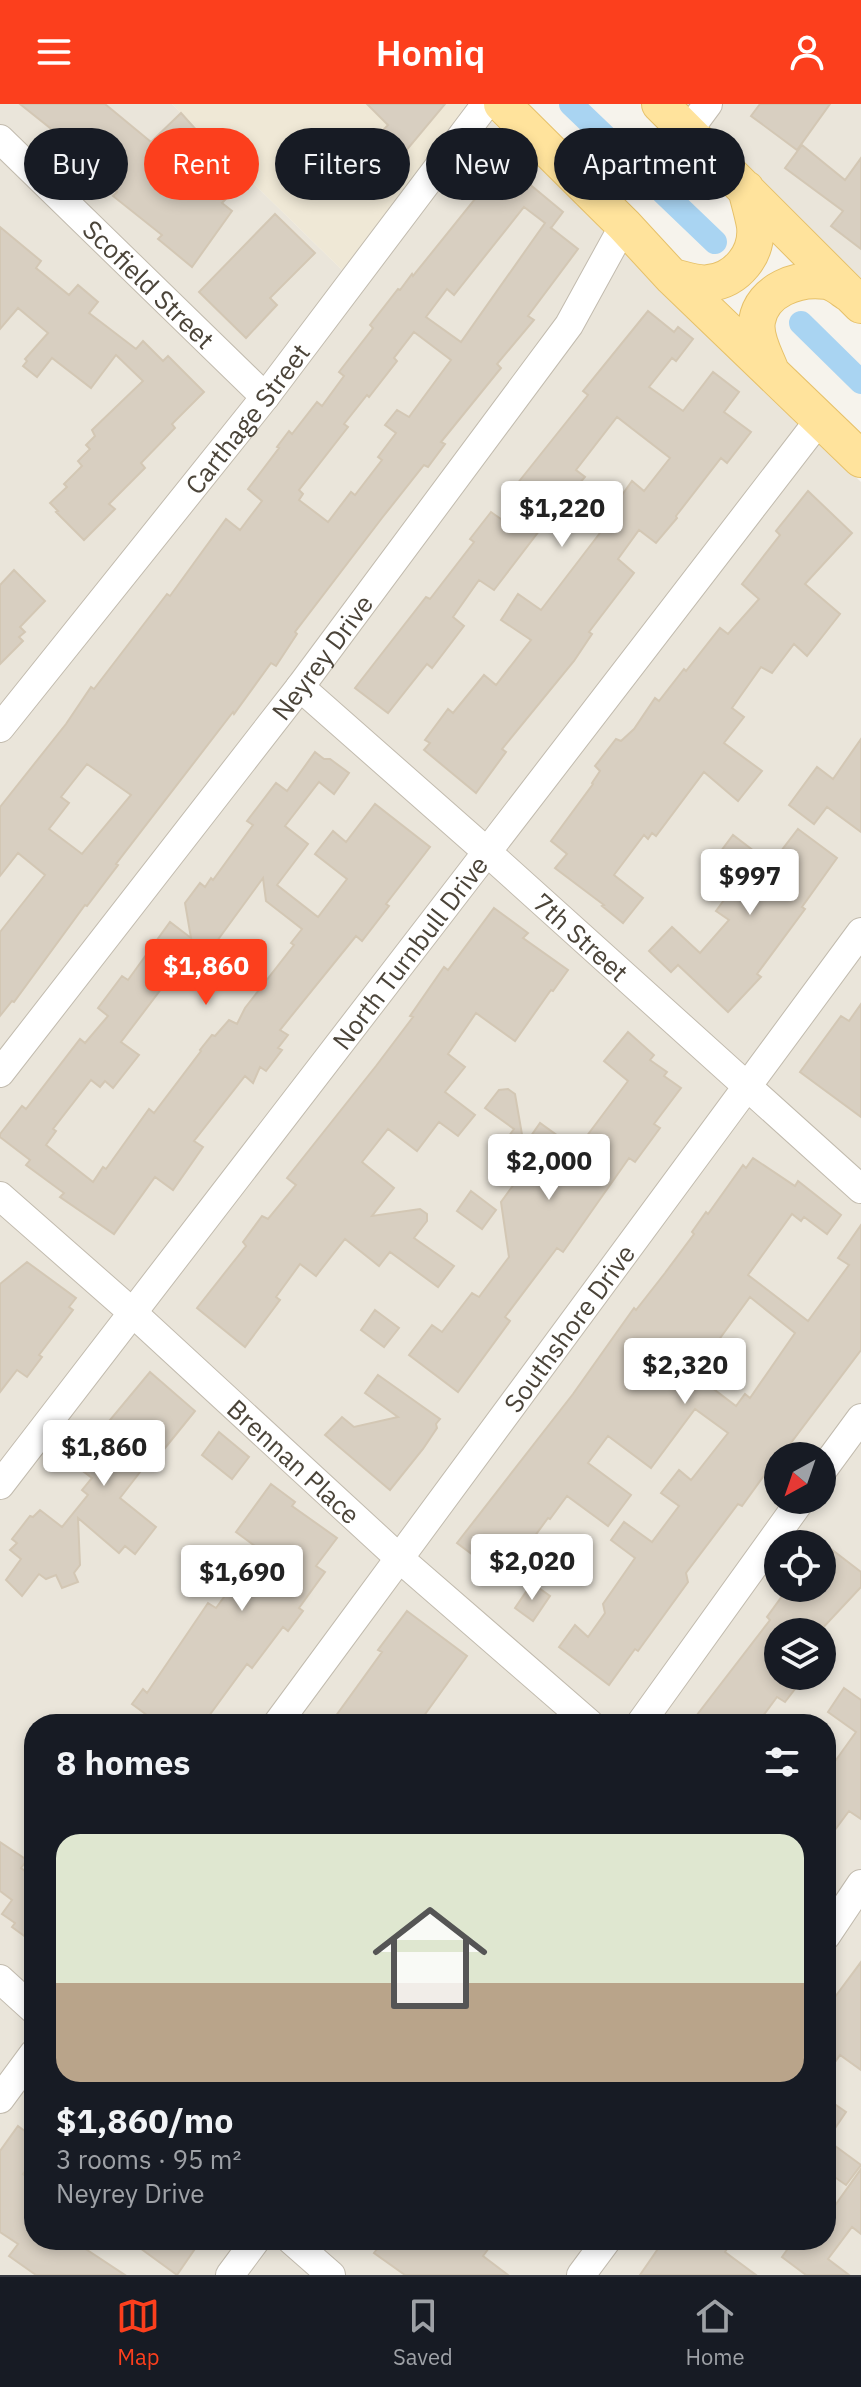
<!DOCTYPE html>
<html lang="en">
<head>
<meta charset="utf-8">
<style>
	:root { --surface:#171b24; --page:#20242c; --text:#f1f3f6; --muted:#9ea1a6; --line:#363941; --accent:#fc3f1d }
	body { margin:0; font-family:"IBM Plex Sans",sans-serif; background:var(--page); color:var(--text); height:100vh; display:flex; flex-direction:column; font-size:30px; white-space:nowrap }
	* { box-sizing:border-box; margin:0 }
	p { font-size:26px; color:var(--muted) }
	.icon { flex:none; width:44px; height:44px; fill:none; stroke:currentColor; stroke-width:2; stroke-linecap:round; stroke-linejoin:round }
	.map { position:relative; flex:1; overflow:hidden }
	.sheet { position:absolute; left:24px; top:1610px; width:812px; height:536px; display:flex; flex-direction:column; background:var(--surface); border-radius:32px; box-shadow:0 4px 12px #0003 }
	.sheet>* { flex:none }
	.hud { position:absolute; left:24px; top:24px; width:814px; height:72px; display:flex; gap:16px }
	.needle { width:52px; rotate:220deg }
	.fabs { position:absolute; left:764px; top:1338px; display:grid; gap:16px }
	.fabs a { display:grid; place-items:center; width:72px; height:72px; border-radius:50%; background:var(--surface); box-shadow:0 4px 12px #0003; font-size:40px }
	.price { position:absolute; translate:-50% -68px; padding:0 18px; border-radius:8px; background:#fff; color:#222; font-size:26px; line-height:52px; filter:drop-shadow(0 2px 4px #0008) }
	.price::after { content:''; position:absolute; left:50%; top:48px; width:24px; height:18px; margin-left:-12px; background:inherit; clip-path:polygon(0 0,100% 0,50% 100%) }
	.price.on { background:var(--accent); color:#fff }
	ul { padding:0; list-style:none }
	li { display:grid; align-content:center; gap:16px; height:424px; padding:0 32px }
	li span { display:grid; place-items:center; height:248px; border-radius:24px; color:#555 }
	li>.icon { margin-inline-start:auto }
	span .icon { width:144px; height:144px; fill:#fffc; stroke-width:1 }
	li b { font-size:34px }
	h2 { display:flex; justify-content:space-between; align-items:center; height:96px; padding:0 32px; font-size:34px }
	.chip { padding:0 28px; border-radius:36px; background:var(--surface); box-shadow:0 4px 12px #0003; font-size:28px; line-height:72px }
	.chip.on { background:var(--accent); color:#fff }
	header { display:flex; justify-content:space-between; align-items:center; height:104px; padding:0 32px; background:var(--accent); color:#fff; font-size:36px; font-weight:600 }
	.tabs { display:flex; justify-content:space-around; align-items:center; height:112px; border-top:2px solid var(--line); background:var(--surface); font-size:22px; color:var(--muted) }
	.tabs a { display:grid; justify-items:center; gap:4px }
	.tabs .on { color:var(--accent) }
	.map>svg:first-child { display:block }
</style>
</head>
<body>
<header><svg class="icon" aria-label="menu" viewBox="0 0 24 24"><path d="M4 6h16M4 12h16M4 18h16"/></svg>Homiq<svg class="icon" aria-label="person" viewBox="0 0 24 24"><circle cx="12" cy="8" r="4"/><path d="M4 21q1-7 8-7t8 7"/></svg></header>
<div class="map">
<svg width="861" height="2171" viewBox="0 0 861 2171">
	<rect width="100%" height="100%" fill="#f6f3ec"/>
	<path fill="#eae5da" fill-rule="evenodd" d="M 0,0 L 172,0 L 343,167 L 467,0 L 474,0 L 861,378 L 861,2171 L 0,2171 ZM 778,1352 L 822,1352 L 822,1396 L 778,1396 ZM 778,1440 L 822,1440 L 822,1484 L 778,1484 ZM 778,1528 L 822,1528 L 822,1572 L 778,1572 ZM 34,1620 L 826,1620 L 826,2136 L 34,2136 Z
		M 677,0 L 861,0 L 861,179 Z"/>
	<path fill="#efe8d6" d="M 172,0 L 467,0 L 343,167 Z"/>
	<g fill="none" stroke-linecap="round" stroke-linejoin="round">
		<path stroke="#a9d4f2" stroke-width="24" d="M 571,0 L 715,138
			M 801,219 L 861,278"/>
	</g>
	<path fill="#d8cfc1" stroke="#d3c7b4" stroke-width="2" fill-rule="evenodd" d="M 20,0 L 105,0 L 151,38 L 181,9 L 199,29 L 176,51 L 203,73 L 221,53 L 245,75 L 222,99 L 232,107 L 192,163 L 158,135 L 162,131 L 113,92 L 117,88 L 71,50 L 75,44 Z
		M 367,0 L 445,0 L 390,66 L 370,52 L 374,48 L 369,41 L 388,21 Z
		M 760,0 L 830,0 L 797,46 L 751,12 Z
		M 802,41 L 845,76 L 861,54 L 861,145 L 831,122 L 843,107 L 785,64 Z
		M 504,59 L 563,108 L 551,124 L 550,123 L 578,145 L 528,212 L 534,216 L 497,260 L 501,264 L 441,338 L 445,340 L 428,363 L 424,361 L 382,414 L 295,528 L 297,530 L 276,562 L 271,559 L 234,610 L 233,608 L 116,760 L 118,761 L 87,802 L 85,801 L 14,898 L 12,897 L 0,912 L 0,828 L 45,771 L 18,749 L 0,772 L 0,703 L 66,620 L 91,583 L 94,585 L 167,490 L 170,492 L 226,415 L 240,426 L 262,397 L 248,385 L 279,344 L 277,343 L 289,327 L 292,330 L 317,298 L 322,302 L 344,272 L 339,268 L 373,224 L 370,221 L 398,185 L 400,186 L 412,170 L 413,172 ZM 524,103 L 545,119 L 461,238 L 426,213 L 447,185 L 454,191 ZM 414,228 L 451,256 L 409,313 L 397,306 L 385,321 L 396,329 L 378,353 L 382,356 L 355,391 L 351,388 L 328,418 L 299,396 L 303,390 L 299,386 L 348,323 L 344,320 L 367,291 L 369,293 L 397,257 L 394,254 ZM 87,660 L 131,691 L 82,750 L 49,725 L 69,699 L 61,693 Z
		M 275,110 L 315,149 L 270,194 L 277,201 L 246,234 L 199,188 Z
		M 0,123 L 41,157 L 36,164 L 69,191 L 78,181 L 98,198 L 89,209 L 136,245 L 143,237 L 163,257 L 168,252 L 204,288 L 172,320 L 175,324 L 141,359 L 145,364 L 109,400 L 115,405 L 84,436 L 56,408 L 58,407 L 50,399 L 67,383 L 64,380 L 82,362 L 78,357 L 90,345 L 86,341 L 95,332 L 92,326 L 143,277 L 116,251 L 91,284 L 52,254 L 37,273 L 23,262 L 27,257 L 25,255 L 48,229 L 18,204 L 0,225 Z
		M 648,207 L 674,228 L 678,223 L 693,235 L 676,257 L 672,254 L 649,283 L 683,307 L 713,268 L 739,288 L 724,308 L 751,328 L 727,359 L 721,354 L 676,412 L 677,414 L 656,439 L 639,426 L 618,455 L 634,469 L 589,528 L 592,530 L 574,557 L 502,645 L 506,648 L 476,689 L 424,646 L 430,639 L 425,636 L 448,605 L 453,609 L 484,571 L 496,581 L 531,536 L 501,516 L 518,490 L 541,506 L 616,408 L 612,405 L 632,377 L 644,387 L 670,354 L 617,313 L 576,366 L 585,373 L 565,396 L 570,400 L 552,423 L 546,418 L 494,486 L 479,476 L 453,513 L 464,522 L 432,564 L 427,560 L 388,609 L 355,584 L 426,493 L 430,495 L 474,438 L 470,435 L 491,408 L 512,423 L 534,394 L 517,380 L 588,291 L 583,287 Z
		M 808,387 L 852,429 L 805,480 L 840,510 L 807,552 L 794,540 L 772,569 L 761,563 L 732,604 L 744,613 L 724,639 L 762,667 L 738,697 L 704,668 L 656,732 L 652,729 L 648,735 L 644,731 L 614,771 L 643,794 L 623,819 L 602,802 L 604,801 L 555,764 L 567,750 L 551,737 L 593,680 L 592,679 L 600,667 L 595,662 L 616,635 L 621,637 L 634,625 L 655,594 L 659,597 L 684,565 L 686,567 L 720,524 L 728,530 L 759,495 L 742,480 L 780,431 L 776,427 Z
		M 14,466 L 45,497 L 20,523 L 25,528 L 19,533 L 23,537 L 0,560 L 0,481 Z
		M 861,635 L 861,728 L 827,703 L 814,720 L 789,701 L 817,663 L 833,675 Z
		M 315,648 L 324,655 L 330,655 L 349,669 L 334,690 L 319,678 L 285,722 L 308,740 L 277,781 L 318,813 L 347,775 L 315,750 L 333,727 L 346,738 L 375,700 L 430,743 L 386,800 L 389,802 L 362,837 L 356,832 L 280,926 L 288,931 L 278,944 L 282,946 L 266,967 L 260,963 L 253,979 L 245,972 L 194,1037 L 203,1043 L 173,1086 L 155,1073 L 114,1130 L 60,1093 L 64,1089 L 26,1061 L 30,1056 L 0,1033 L 0,1030 L 22,1002 L 26,1005 L 80,935 L 85,939 L 108,912 L 98,904 L 122,872 L 128,876 L 170,818 L 191,834 L 185,799 L 200,779 L 205,783 L 211,774 L 213,776 L 253,721 L 247,717 L 276,679 L 287,687 ZM 263,774 L 266,797 L 302,825 L 291,839 L 294,841 L 245,904 L 237,920 L 229,916 L 215,932 L 212,931 L 200,946 L 201,947 L 154,1009 L 149,1005 L 106,1065 L 103,1063 L 93,1078 L 46,1041 L 56,1027 L 53,1025 L 91,976 L 100,983 L 105,977 L 113,984 L 139,951 L 121,938 L 168,876 L 173,880 L 176,876 L 187,885 L 213,851 L 209,848 Z
		M 798,725 L 837,754 L 802,803 L 805,805 L 757,870 L 761,873 L 728,908 L 678,861 L 671,868 L 649,847 L 672,823 L 700,849 L 729,816 L 716,807 L 740,774 L 715,755 L 733,731 L 771,760 Z
		M 494,804 L 528,829 L 523,834 L 568,866 L 553,887 L 551,886 L 515,937 L 476,909 L 448,950 L 465,963 L 445,988 L 475,1011 L 458,1032 L 439,1018 L 417,1047 L 388,1025 L 362,1058 L 394,1084 L 372,1112 L 420,1105 L 427,1110 L 427,1117 L 414,1134 L 454,1162 L 438,1183 L 390,1148 L 379,1162 L 345,1135 L 316,1172 L 300,1160 L 276,1193 L 280,1196 L 245,1243 L 197,1204 L 246,1142 L 243,1138 L 262,1112 L 268,1115 L 296,1081 L 287,1074 L 376,962 L 413,913 L 410,912 L 444,863 L 448,866 Z
		M 861,900 L 861,1013 L 800,968 L 841,912 L 849,917 Z
		M 628,928 L 654,951 L 650,956 L 667,968 L 664,972 L 681,984 L 654,1020 L 660,1024 L 635,1058 L 629,1054 L 563,1148 L 557,1144 L 505,1213 L 510,1217 L 458,1288 L 409,1251 L 432,1221 L 442,1228 L 472,1189 L 479,1193 L 509,1153 L 501,1098 L 517,1076 L 491,1056 L 514,1025 L 485,1004 L 499,986 L 508,985 L 515,990 L 524,1042 L 540,1019 L 572,1042 L 578,1034 L 583,1037 L 628,977 L 604,957 Z
		M 753,1054 L 795,1082 L 798,1077 L 841,1111 L 827,1130 L 804,1113 L 801,1117 L 792,1110 L 748,1171 L 808,1217 L 849,1161 L 838,1154 L 861,1121 L 861,1246 L 784,1348 L 778,1352 L 742,1402 L 738,1400 L 686,1469 L 688,1478 L 638,1547 L 635,1545 L 609,1581 L 559,1543 L 575,1521 L 588,1533 L 605,1509 L 603,1500 L 635,1454 L 611,1436 L 624,1418 L 652,1438 L 679,1402 L 661,1389 L 679,1366 L 691,1376 L 728,1329 L 695,1305 L 651,1364 L 608,1332 L 588,1359 L 631,1391 L 608,1422 L 567,1392 L 550,1415 L 548,1414 L 504,1474 L 457,1439 L 573,1290 L 634,1204 L 636,1206 L 665,1169 L 694,1130 L 692,1128 L 706,1108 L 708,1110 L 743,1061 L 746,1064 ZM 750,1193 L 795,1229 L 750,1294 L 745,1290 L 736,1302 L 694,1270 Z
		M 471,1087 L 496,1106 L 482,1125 L 457,1107 Z
		M 27,1158 L 76,1194 L 69,1203 L 73,1206 L 39,1251 L 42,1253 L 27,1273 L 17,1266 L 0,1288 L 0,1180 Z
		M 375,1206 L 399,1224 L 384,1243 L 361,1226 Z
		M 150,1268 L 195,1307 L 165,1344 L 161,1341 L 120,1394 L 156,1423 L 135,1450 L 125,1442 L 119,1449 L 78,1414 L 80,1461 L 74,1469 L 78,1478 L 62,1484 L 56,1471 L 46,1475 L 39,1470 L 22,1492 L 6,1476 L 21,1455 L 10,1446 L 17,1439 L 12,1435 L 30,1412 L 33,1413 L 40,1406 L 62,1423 L 88,1391 L 82,1386 L 92,1374 L 72,1359 L 93,1331 L 96,1333 Z
		M 378,1271 L 440,1315 L 436,1320 L 437,1324 L 423,1345 L 390,1386 L 325,1331 L 342,1313 L 354,1323 L 398,1313 L 365,1289 Z
		M 219,1328 L 249,1353 L 232,1375 L 202,1351 Z
		M 271,1380 L 295,1398 L 292,1402 L 337,1434 L 316,1462 L 325,1468 L 299,1504 L 303,1507 L 288,1527 L 283,1523 L 252,1564 L 247,1560 L 203,1620 L 159,1620 L 132,1600 L 143,1585 L 147,1589 L 208,1499 L 216,1504 L 259,1445 L 236,1428 Z
		M 822,1438 L 861,1468 L 861,1483 L 819,1528 L 778,1528 L 778,1572 L 805,1572 L 785,1598 L 777,1593 L 757,1620 L 690,1620 L 770,1516 L 767,1513 L 788,1484 L 822,1484 Z
		M 532,1479 L 550,1492 L 533,1517 L 515,1504 Z
		M 407,1507 L 467,1552 L 418,1620 L 330,1620 L 382,1548 L 378,1546 Z
		M 844,1584 L 861,1596 L 861,1715 L 849,1707 L 826,1738 L 826,1670 L 856,1628 L 828,1608 Z
		M 0,1738 L 27,1756 L 21,1764 L 34,1774 L 34,1839 L 12,1823 L 15,1819 L 2,1810 L 12,1796 L 0,1787 Z
		M 861,1858 L 861,1966 L 840,1951 L 826,1971 L 826,1905 Z
		M 826,1994 L 846,2008 L 827,2036 L 861,2061 L 846,2081 L 826,2067 Z
		M 18,2022 L 34,2034 L 34,2055 L 23,2070 L 34,2079 L 34,2136 L 72,2136 L 125,2171 L 36,2171 L 9,2152 L 18,2140 L 0,2128 L 0,2047 Z
		M 861,2065 L 861,2130 L 852,2123 L 828,2155 L 849,2171 L 806,2171 L 782,2153 L 794,2136 L 826,2136 L 826,2114 Z
		M 129,2136 L 201,2136 L 177,2171 Z
		M 384,2136 L 495,2136 L 483,2152 L 508,2171 L 405,2171 L 374,2149 Z
		M 664,2136 L 733,2136 L 725,2148 L 756,2171 L 640,2171 Z"/>
	<g fill="none" stroke-linecap="round" stroke-linejoin="round">
		<defs>
			<g id="minor">
				<path d="M 688,27 L 708,0"/>
				<path id="s1" d="M 0,35 L 265,293"/>
				<path id="s2" d="M 300,583 L 486,747 L 861,1085"/>
				<path id="s3" d="M 0,624 L 265,293 L 486,0"/>
				<path id="s4" d="M 0,969 L 300,583 L 569,221 L 624,121"/>
				<path id="s5" d="M 0,1092 L 133,1209 L 399,1454 L 590,1620"/>
				<path d="M 822,1367 L 861,1314"/>
				<path id="s6" d="M 0,1381 L 820,315"/>
				<path id="s7" d="M 277,1620 L 861,828"/>
				<path d="M 640,1620 L 801,1396"/>
				<path d="M 826,1832 L 861,1780"/>
				<path d="M 0,1875 L 34,1906"/>
				<path d="M 0,1995 L 34,1949"/>
				<path d="M 291,2136 L 331,2171"/>
				<path d="M 230,2171 L 256,2136"/>
				<path d="M 581,2171 L 607,2136"/>
			</g>
			<path id="major" d="M 502,0 L 624,121 L 672,173 L 861,355
				M 660,0 L 861,201
				M 672,173 C 683,175 698,181 709,179 C 737,176 758,150 755,122 C 753,110 749,97 746,85
				M 770,265 C 764,250 754,233 757,217 C 762,186 798,173 826,177 C 834,178 842,185 848,189"/>
		</defs>
		<use href="#minor" stroke="#c2bbae" stroke-width="30"/>
		<use href="#major" stroke="#e6c16a" stroke-width="38"/>
		<use href="#minor" stroke="#fff" stroke-width="28"/>
		<use href="#major" stroke="#ffe39c" stroke-width="36"/>
	</g>
	<g text-anchor="middle" dominant-baseline="central" stroke-width="6" stroke-linejoin="round" paint-order="stroke">
		<g font-size="26" fill="#4b4439" stroke="#fff">
			<text stroke="none"><textPath href="#s1" startOffset="208">Scofield Street</textPath></text>
			<text stroke="none"><textPath href="#s3" startOffset="396">Carthage Street</textPath></text>
			<text stroke="none"><textPath href="#s4" startOffset="526">Neyrey Drive</textPath></text>
			<text stroke="none"><textPath href="#s2" startOffset="376">7th Street</textPath></text>
			<text stroke="none"><textPath href="#s6" startOffset="672">North Turnbull Drive</textPath></text>
			<text stroke="none"><textPath href="#s7" startOffset="492">Southshore Drive</textPath></text>
			<text stroke="none"><textPath href="#s5" startOffset="396">Brennan Place</textPath></text>
		</g>
	</g>
</svg>
<div class="fabs">
<a><svg class="needle" viewBox="-14 -14 28 28"><path d="M0-13l5 13h-10z" fill="#e53935"/><path d="M0 13l5-13h-10z" fill="#9ea1a6"/></svg></a>
<a><svg class="icon" aria-label="locate" viewBox="0 0 24 24"><circle cx="12" cy="12" r="6"/><path d="M12 2v4M12 18v4M2 12h4M18 12h4"/></svg></a>
<a><svg class="icon" aria-label="layers" viewBox="0 0 24 24"><path d="M12 4l9 5-9 5-9-5zM3 14l9 5 9-5"/></svg></a>
</div>
<b class="price" style="left:562px;top:445px">$1,220</b>
<b class="price" style="left:750px;top:813px">$997</b>
<b class="price on" style="left:206px;top:903px">$1,860</b>
<b class="price" style="left:549px;top:1098px">$2,000</b>
<b class="price" style="left:685px;top:1302px">$2,320</b>
<b class="price" style="left:104px;top:1384px">$1,860</b>
<b class="price" style="left:532px;top:1498px">$2,020</b>
<b class="price" style="left:242px;top:1509px">$1,690</b>
<div class="hud">
<a class="chip">Buy</a>
<a class="chip on">Rent</a>
<a class="chip">Filters</a>
<a class="chip">New</a>
<a class="chip">Apartment</a>
</div>
<section class="sheet">
<h2>8 homes<svg class="icon" aria-label="filters" viewBox="0 0 24 24"><path d="M4 7h16M4 17h16"/><circle cx="9" cy="7" r="2"/><circle cx="15" cy="17" r="2"/></svg></h2>
<ul>
<li><span style="background:linear-gradient(#dfe7d0 60%,#b9a48a 0)"><svg class="icon" aria-label="home" viewBox="0 0 24 24"><path d="M3 11l9-7 9 7M6 9v11h12V9"/></svg></span><div><b>$1,860/mo</b><p>3 rooms · 95 m²</p><p>Neyrey Drive</p></div></li>
</ul>
</section>
</div>
<nav class="tabs">
<a class="on"><svg class="icon" aria-label="map" viewBox="0 0 24 24"><path d="M3 6l6-2 6 2 6-2v14l-6 2-6-2-6 2zM9 4v14M15 6v14"/></svg>Map</a>
<a><svg class="icon" aria-label="saved" viewBox="0 0 24 24"><path d="M7 4h10v16l-5-4-5 4z"/></svg>Saved</a>
<a><svg class="icon" aria-label="home" viewBox="0 0 24 24"><path d="M3 11l9-7 9 7M6 9v11h12V9"/></svg>Home</a>
</nav>
</body>
</html>
